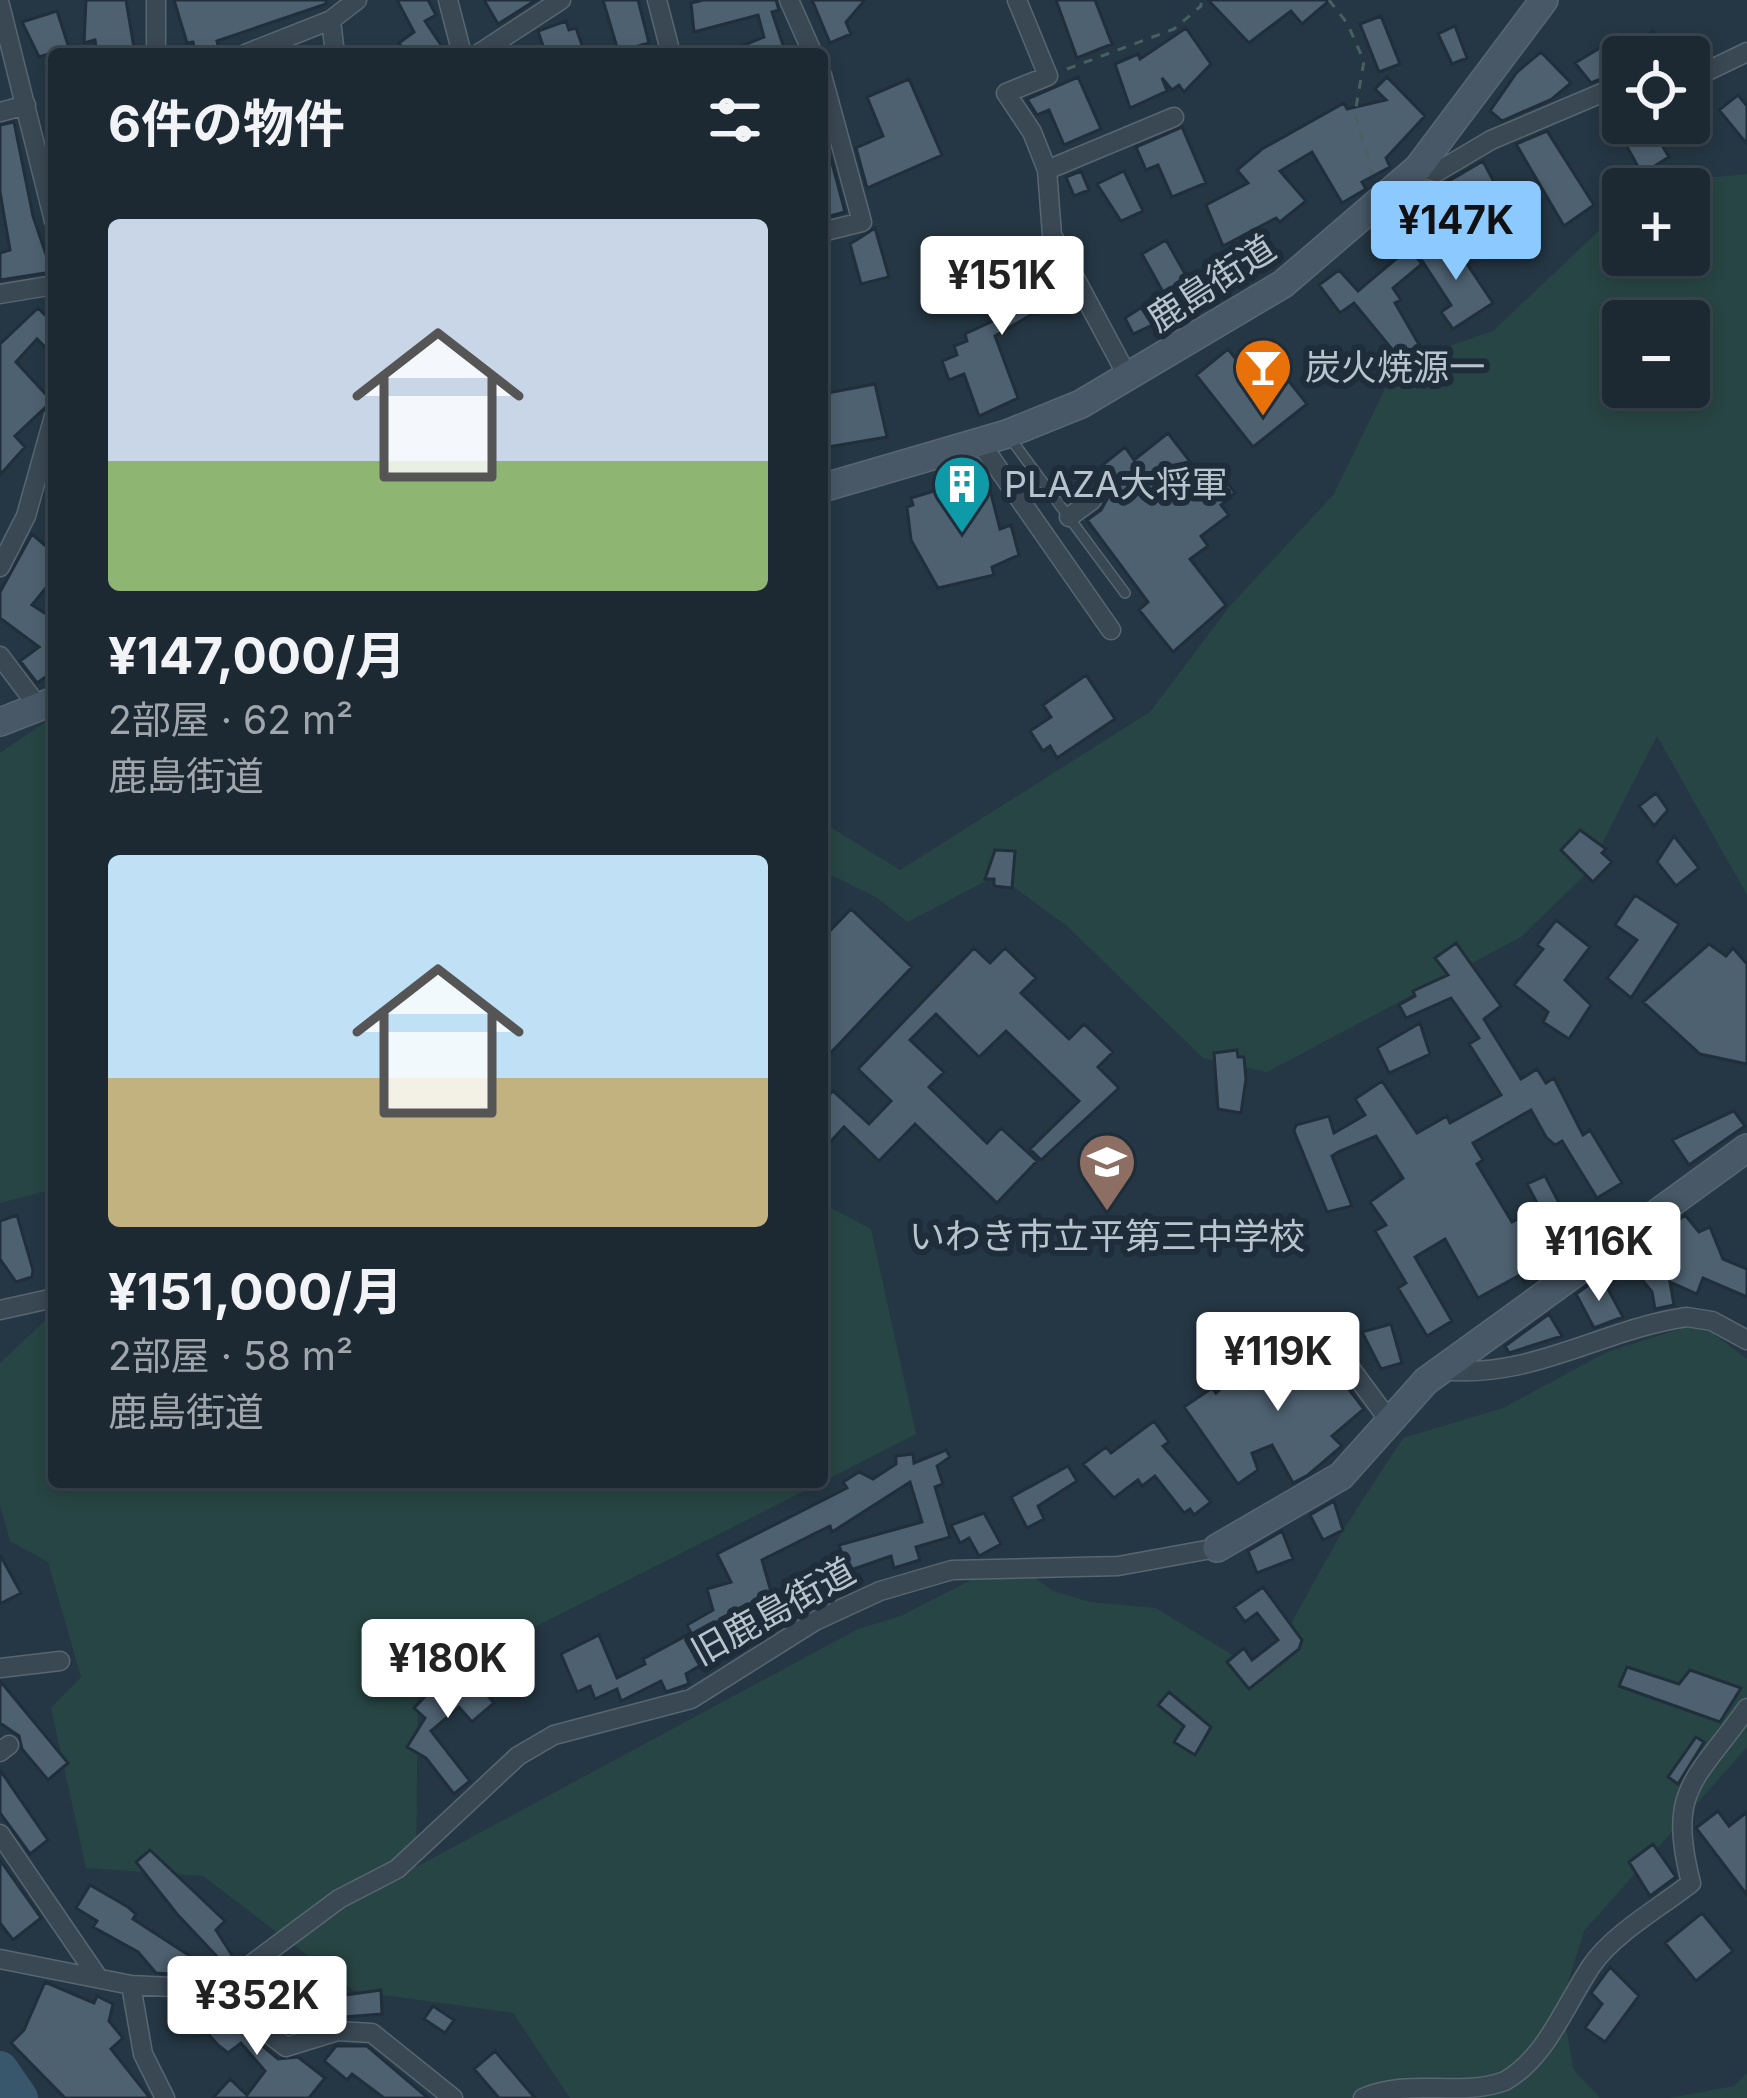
<!DOCTYPE html>
<html lang="ja">
<head>
<meta charset="utf-8">
<style>
	:root { --surface:#1c2933; --page:#29353f; --text:#f1f3f6; --muted:#a0a6ac; --line:#3a454e; --accent:#8bc9fe }
	body { margin:0; font-family:Inter,"Noto Sans JP",sans-serif; background:var(--page); color:var(--text); height:100vh; display:flex; flex-direction:column; font-size:45px; white-space:nowrap }
	* { box-sizing:border-box; margin:0 }
	p { font-size:39px; color:var(--muted) }
	.icon { flex:none; width:66px; height:66px; fill:none; stroke:currentColor; stroke-width:2; stroke-linecap:round; stroke-linejoin:round }
	.map { position:relative; flex:1; overflow:hidden }
	.drawer { position:absolute; left:48px; top:48px; width:780px; height:1440px; display:flex; flex-direction:column; background:var(--surface); border-radius:12px; box-shadow:0 6px 18px #0003,0 0 0 3px var(--line) }
	.drawer>* { flex:none }
	.fabs { position:absolute; left:1602px; top:36px; display:grid; gap:24px }
	.fabs a { display:grid; place-items:center; width:108px; height:108px; border-radius:12px; background:var(--surface); box-shadow:0 6px 18px #0003,0 0 0 3px var(--line); font-size:60px }
	.price { position:absolute; translate:-50% -102px; padding:0 27px; border-radius:12px; background:#fff; color:#222; font-size:39px; line-height:78px; filter:drop-shadow(0 3px 6px #0008) }
	.price::after { content:''; position:absolute; left:50%; top:72px; width:36px; height:27px; margin-left:-18px; background:inherit; clip-path:polygon(0 0,100% 0,50% 100%) }
	.price.active { background:var(--accent); color:#111 }
	ul { padding:0; list-style:none }
	li { display:grid; align-content:center; gap:24px; height:636px; padding:0 60px }
	li span { display:grid; place-items:center; height:372px; border-radius:12px; color:#555 }
	li>.icon { margin-inline-start:auto }
	span .icon { width:216px; height:216px; fill:#fffc; stroke-width:1 }
	li b { font-size:51px }
	h2 { display:flex; justify-content:space-between; align-items:center; height:144px; padding:0 60px; font-size:51px }
	.map>svg:first-child { display:block }
</style>
</head>
<body>
<div class="map">
<svg width="1747" height="2098" viewBox="0 0 1747 2098">
	<rect width="100%" height="100%" fill="#253744"/>
	<path fill="#274544" fill-rule="evenodd" d="M 1747,174 L 1747,895 L 1657,736 L 1587,873 L 1521,937 L 1267,1072 L 1203,1058 L 1067,926 L 997,875 L 908,922 L 876,897 L 829,874 L 822,883 L 822,822 L 900,870 L 1150,712 L 1229,607 L 1334,494 L 1397,364 L 1493,331 L 1623,208 L 1623,255 L 1689,255 L 1689,189 L 1644,189 L 1650,183 ZM 1623,321 L 1689,321 L 1689,387 L 1623,387 Z
		M 54,716 L 54,1189 L 0,1203 L 0,753 Z
		M 822,1203 L 871,1229 L 916,1434 L 822,1482 Z
		M 54,1312 L 54,1482 L 822,1482 L 418,1686 L 416,1867 L 858,1629 L 901,1616 L 994,1568 L 1026,1571 L 1053,1591 L 1090,1602 L 1156,1608 L 1263,1674 L 1343,1530 L 1403,1438 L 1503,1408 L 1607,1352 L 1699,1323 L 1747,1359 L 1747,1747 L 1584,1931 L 1562,2001 L 1573,2069 L 1600,2098 L 570,2098 L 513,2013 L 354,1991 L 203,1876 L 86,1868 L 51,1708 L 81,1677 L 48,1562 L 10,1541 L 0,1505 L 0,1363 Z
		M 1747,2073 L 1747,2098 L 1669,2098 L 1734,2086 Z"/>
	<g fill="none" stroke-linecap="round" stroke-linejoin="round">
		<path stroke="#38566c" stroke-width="36" d="M 0,2069 L 20,2098"/>
	</g>
	<path fill="#4e6170" stroke="#202f3b" stroke-width="3" d="M 86,0 L 126,0 L 135,54 L 97,54 L 95,40 L 84,43 Z
		M 174,0 L 326,0 L 326,4 L 217,41 L 220,54 L 196,54 L 193,42 L 187,43 Z
		M 397,0 L 428,0 L 436,15 L 425,21 L 443,48 L 433,54 L 407,54 L 399,43 L 414,32 Z
		M 484,0 L 536,0 L 498,24 Z
		M 603,0 L 638,0 L 649,43 L 638,46 L 640,54 L 619,54 Z
		M 703,0 L 776,0 L 779,10 L 772,12 L 786,54 L 723,54 L 764,37 L 758,15 L 694,32 L 691,3 Z
		M 812,0 L 865,0 L 846,22 L 851,34 L 830,43 Z
		M 1056,0 L 1095,0 L 1112,44 L 1077,58 Z
		M 1208,0 L 1330,0 L 1302,24 L 1291,11 L 1249,43 Z
		M 57,11 L 69,48 L 39,57 L 22,22 Z
		M 1381,16 L 1400,64 L 1379,72 L 1360,24 Z
		M 566,21 L 569,30 L 576,28 L 585,54 L 551,54 L 544,49 L 538,31 Z
		M 1455,26 L 1467,58 L 1452,64 L 1438,34 Z
		M 1186,28 L 1211,64 L 1184,92 L 1179,85 L 1172,90 L 1162,78 L 1167,91 L 1130,108 L 1115,64 L 1138,54 L 1140,59 Z
		M 1653,31 L 1674,57 L 1623,57 L 1623,65 L 1613,74 L 1591,83 L 1575,63 L 1623,34 L 1632,49 Z
		M 1541,52 L 1571,83 L 1552,99 L 1502,121 L 1490,111 L 1517,72 Z
		M 1078,77 L 1101,129 L 1064,145 L 1049,110 L 1037,115 L 1027,99 Z
		M 1387,77 L 1425,116 L 1386,158 L 1390,167 L 1362,182 L 1366,189 L 1342,203 L 1312,152 L 1280,171 L 1306,201 L 1280,222 L 1276,218 L 1223,246 L 1206,205 L 1248,183 L 1237,170 L 1262,149 L 1344,103 L 1347,109 L 1386,100 L 1375,89 Z
		M 909,79 L 942,155 L 867,188 L 856,148 L 883,136 L 867,97 Z
		M 1738,95 L 1747,106 L 1747,144 L 1719,110 Z
		M 14,122 L 33,216 L 52,272 L 0,280 L 0,253 L 10,250 L 0,192 L 0,125 Z
		M 1614,123 L 1678,123 L 1656,135 L 1669,157 L 1642,174 Z
		M 1182,127 L 1206,183 L 1172,197 L 1158,165 L 1146,170 L 1136,147 Z
		M 1547,131 L 1594,205 L 1564,226 L 1516,144 Z
		M 831,159 L 845,212 L 830,216 L 822,215 L 822,163 Z
		M 1483,161 L 1495,184 L 1452,211 L 1435,189 Z
		M 1081,171 L 1089,190 L 1074,196 L 1066,177 Z
		M 1124,171 L 1143,211 L 1121,221 L 1097,184 Z
		M 875,228 L 889,277 L 861,284 L 850,244 Z
		M 1449,237 L 1493,303 L 1453,329 L 1441,312 L 1451,305 L 1419,256 Z
		M 1166,240 L 1188,279 L 1163,292 L 1142,254 Z
		M 1409,248 L 1422,264 L 1393,288 L 1401,300 L 1395,303 L 1429,362 L 1398,381 L 1384,361 L 1396,354 L 1354,303 L 1340,313 L 1319,285 L 1339,270 L 1358,291 Z
		M 1050,261 L 1068,293 L 995,336 L 1018,398 L 979,416 L 964,374 L 949,380 L 942,361 L 957,355 L 954,346 L 967,341 L 965,334 L 999,318 L 987,298 Z
		M 1153,300 L 1163,320 L 1133,334 L 1125,318 Z
		M 38,308 L 54,324 L 54,356 L 37,339 L 16,362 L 52,401 L 15,436 L 25,447 L 0,475 L 0,344 Z
		M 1261,346 L 1307,404 L 1253,447 L 1196,375 L 1228,349 L 1239,363 Z
		M 875,384 L 887,437 L 822,448 L 822,394 Z
		M 1168,433 L 1202,477 L 1215,466 L 1235,493 L 1221,505 L 1229,515 L 1201,536 L 1208,546 L 1190,559 L 1226,605 L 1173,652 L 1139,610 L 1148,602 L 1087,520 L 1101,510 L 1115,485 L 1100,467 L 1125,447 L 1134,460 Z
		M 977,478 L 980,494 L 990,490 L 1000,529 L 1011,525 L 1019,555 L 992,567 L 994,575 L 938,588 L 911,540 L 907,507 L 913,505 L 911,498 Z
		M 32,534 L 54,553 L 54,578 L 32,605 L 54,619 L 54,671 L 37,683 L 20,661 L 39,647 L 0,618 L 0,592 Z
		M 1086,675 L 1115,719 L 1057,758 L 1050,746 L 1043,751 L 1030,731 L 1051,717 L 1043,705 Z
		M 1656,793 L 1668,810 L 1654,826 L 1639,806 Z
		M 1580,830 L 1606,849 L 1602,853 L 1612,862 L 1593,882 L 1561,850 Z
		M 1674,836 L 1699,868 L 1676,886 L 1657,862 Z
		M 995,850 L 1015,851 L 1012,888 L 994,886 L 994,879 L 985,879 Z
		M 1635,895 L 1679,924 L 1631,998 L 1607,978 L 1637,940 L 1615,925 Z
		M 851,909 L 912,967 L 822,1062 L 822,939 Z
		M 1556,920 L 1590,947 L 1565,980 L 1591,1005 L 1569,1039 L 1543,1022 L 1548,1012 L 1514,985 L 1543,949 L 1537,945 Z
		M 1456,943 L 1501,1006 L 1484,1019 L 1521,1079 L 1537,1069 L 1546,1083 L 1554,1078 L 1583,1135 L 1590,1130 L 1622,1183 L 1597,1198 L 1562,1141 L 1555,1145 L 1546,1137 L 1531,1110 L 1473,1143 L 1483,1160 L 1477,1164 L 1512,1222 L 1539,1207 L 1527,1184 L 1545,1176 L 1581,1245 L 1524,1282 L 1520,1275 L 1478,1298 L 1445,1239 L 1415,1257 L 1452,1321 L 1427,1336 L 1398,1288 L 1406,1283 L 1375,1231 L 1386,1225 L 1370,1202 L 1403,1178 L 1376,1136 L 1338,1152 L 1332,1156 L 1352,1206 L 1327,1212 L 1294,1131 L 1296,1125 L 1329,1116 L 1334,1133 L 1365,1115 L 1355,1099 L 1382,1081 L 1417,1133 L 1447,1116 L 1450,1123 L 1501,1095 L 1469,1044 L 1479,1038 L 1451,998 L 1406,1018 L 1399,1005 L 1415,996 L 1413,991 L 1448,975 L 1435,958 Z
		M 1709,944 L 1726,956 L 1733,948 L 1747,964 L 1747,1064 L 1700,1054 L 1643,1002 Z
		M 974,948 L 990,963 L 1005,948 L 1036,978 L 1021,993 L 1069,1039 L 1084,1024 L 1113,1052 L 1098,1067 L 1119,1088 L 1041,1160 L 1030,1149 L 1079,1101 L 1006,1031 L 979,1057 L 936,1014 L 910,1040 L 944,1072 L 929,1087 L 987,1143 L 1001,1128 L 1037,1161 L 997,1203 L 915,1124 L 879,1161 L 844,1127 L 822,1151 L 822,1102 L 833,1091 L 869,1124 L 891,1101 L 858,1069 Z
		M 1420,1023 L 1430,1054 L 1389,1073 L 1377,1048 Z
		M 1237,1050 L 1238,1057 L 1244,1057 L 1246,1079 L 1241,1113 L 1218,1109 L 1214,1053 Z
		M 1734,1111 L 1745,1126 L 1689,1165 L 1672,1140 Z
		M 17,1215 L 33,1270 L 32,1277 L 16,1282 L 0,1259 L 0,1221 Z
		M 1685,1215 L 1699,1232 L 1710,1227 L 1723,1259 L 1747,1269 L 1747,1297 L 1703,1278 L 1697,1294 L 1670,1282 L 1674,1305 L 1655,1309 L 1652,1292 L 1629,1264 L 1635,1259 L 1631,1255 Z
		M 1601,1276 L 1623,1317 L 1594,1328 L 1576,1294 Z
		M 1549,1314 L 1562,1336 L 1509,1353 L 1505,1346 Z
		M 1391,1324 L 1402,1363 L 1381,1369 L 1362,1332 Z
		M 1315,1333 L 1327,1361 L 1364,1409 L 1332,1436 L 1342,1446 L 1308,1475 L 1293,1483 L 1272,1445 L 1252,1453 L 1258,1470 L 1238,1484 L 1184,1407 L 1212,1388 L 1216,1393 L 1240,1370 L 1246,1376 L 1257,1365 L 1268,1377 L 1290,1356 L 1286,1350 Z
		M 1154,1421 L 1169,1442 L 1163,1446 L 1211,1502 L 1194,1515 L 1190,1509 L 1184,1513 L 1155,1476 L 1142,1486 L 1138,1480 L 1114,1498 L 1083,1464 L 1106,1447 L 1111,1453 Z
		M 946,1450 L 950,1457 L 937,1466 L 943,1484 L 935,1487 L 950,1537 L 916,1547 L 920,1560 L 894,1568 L 891,1556 L 848,1571 L 839,1545 L 922,1522 L 910,1482 L 832,1532 L 830,1526 L 762,1560 L 781,1627 L 762,1635 L 759,1626 L 717,1639 L 724,1651 L 686,1674 L 689,1684 L 666,1692 L 661,1681 L 621,1701 L 617,1689 L 595,1699 L 590,1686 L 577,1692 L 561,1654 L 599,1635 L 617,1678 L 645,1664 L 643,1659 L 691,1633 L 687,1625 L 713,1610 L 707,1589 L 731,1582 L 717,1554 L 847,1488 L 843,1482 L 859,1472 L 873,1479 L 896,1464 L 896,1456 L 913,1454 L 914,1463 Z
		M 1068,1466 L 1077,1481 L 1038,1506 L 1044,1519 L 1027,1528 L 1011,1497 Z
		M 1334,1501 L 1343,1530 L 1323,1540 L 1310,1515 Z
		M 984,1513 L 1001,1544 L 979,1556 L 969,1538 L 960,1543 L 951,1525 Z
		M 1282,1531 L 1293,1559 L 1257,1573 L 1248,1551 Z
		M 0,1555 L 21,1593 L 0,1604 Z
		M 1263,1587 L 1302,1640 L 1299,1649 L 1249,1689 L 1227,1662 L 1244,1648 L 1252,1660 L 1278,1640 L 1257,1613 L 1245,1622 L 1234,1607 Z
		M 459,1661 L 494,1703 L 472,1722 L 459,1707 L 431,1731 L 470,1781 L 454,1794 L 426,1758 L 407,1747 L 425,1718 L 414,1708 Z
		M 1627,1667 L 1679,1684 L 1690,1670 L 1741,1688 L 1720,1722 L 1619,1686 Z
		M 0,1681 L 68,1763 L 48,1780 L 22,1749 L 19,1736 L 0,1723 Z
		M 1169,1692 L 1211,1727 L 1195,1755 L 1174,1742 L 1184,1726 L 1158,1705 Z
		M 1696,1737 L 1704,1742 L 1678,1784 L 1668,1777 Z
		M 0,1770 L 48,1840 L 30,1854 L 0,1813 Z
		M 1718,1811 L 1729,1826 L 1747,1812 L 1747,1895 L 1696,1828 Z
		M 1653,1844 L 1676,1877 L 1650,1896 L 1629,1862 Z
		M 150,1850 L 225,1921 L 216,1930 L 235,1960 L 231,1963 L 224,1964 L 177,1914 L 136,1862 Z
		M 0,1860 L 41,1918 L 13,1940 L 0,1923 Z
		M 90,1885 L 128,1907 L 136,1914 L 133,1919 L 190,1956 L 171,1974 L 156,1973 L 138,1952 L 93,1927 L 97,1921 L 76,1908 Z
		M 1702,1913 L 1733,1951 L 1696,1981 L 1665,1943 Z
		M 1610,1967 L 1639,1996 L 1605,2042 L 1585,2028 L 1602,2004 L 1591,1993 Z
		M 282,1969 L 296,1995 L 267,2010 L 251,1984 Z
		M 45,1982 L 94,2003 L 97,1996 L 113,2004 L 109,2021 L 123,2038 L 111,2049 L 150,2098 L 65,2098 L 11,2043 L 24,2030 Z
		M 381,1990 L 382,2014 L 304,2020 L 302,2001 Z
		M 227,1997 L 252,2037 L 278,2059 L 298,2057 L 325,2078 L 309,2098 L 213,2098 L 230,2079 L 247,2095 L 265,2071 L 241,2043 L 228,2053 L 218,2045 L 191,2015 Z
		M 433,2006 L 454,2020 L 445,2033 L 424,2019 Z
		M 336,2046 L 367,2046 L 428,2098 L 384,2098 L 352,2074 L 347,2080 L 324,2061 Z
		M 495,2051 L 535,2098 L 499,2098 L 474,2069 Z"/>
	<g fill="none" stroke-linecap="round" stroke-linejoin="round">
		<defs>
			<path id="lane" d="M 1010,438 L 1125,593"/>
			<path id="street" d="M 448,0 L 462,54
				M 657,0 L 671,54
				M 789,0 L 813,54
				M 1017,0 L 1048,76 L 1006,93 L 1032,132 L 1047,170 L 1052,235 L 1128,377
				M 0,5 L 54,221
				M 331,20 L 335,54
				M 156,54 L 156,0
				M 245,54 L 331,20 L 357,0
				M 478,54 L 561,0
				M 822,75 L 862,222 L 822,232
				M 1689,80 L 1747,52
				M 0,112 L 26,105
				M 1418,168 L 1437,172 L 1491,140 L 1623,84
				M 1047,170 L 1174,117
				M 0,294 L 54,285
				M 979,441 L 1111,630
				M 1069,517 L 1092,500
				M 0,567 L 26,516 L 54,416
				M 0,656 L 37,705
				M 0,1310 L 54,1298
				M 1329,1339 L 1388,1419
				M 1442,1370 C 1531,1380 1602,1329 1687,1317 L 1712,1321 L 1747,1340
				M 0,1668 L 60,1661
				M 0,1752 L 9,1745
				M 0,1834 L 97,1976
				M 0,1959 L 131,1985 L 190,1988 L 237,1975 L 339,1899 L 397,1869 L 518,1756 L 554,1735 L 691,1699 L 815,1621 L 880,1591 L 952,1570 L 1118,1566 L 1217,1548
				M 230,1976 L 263,2029 L 286,2047 L 338,2031 L 372,2033 L 453,2098
				M 131,1985 L 143,2054 L 165,2098
				M 1363,2098 C 1411,2077 1459,2098 1505,2081 C 1547,2057 1566,2003 1592,1965 C 1614,1933 1661,1907 1691,1883 C 1667,1788 1695,1782 1747,1708"/>
			<path id="secondary" d="M 822,488 L 1007,434 L 1081,404 L 1283,284 L 1418,168 L 1544,0
				M 0,722 L 54,701
				M 1217,1548 L 1341,1476 L 1426,1381 L 1747,1148"/>
		</defs>
		<use href="#lane" stroke="#586671" stroke-width="12"/>
		<use href="#street" stroke="#586671" stroke-width="21"/>
		<use href="#secondary" stroke="#586671" stroke-width="30"/>
		<path stroke="#466160" stroke-width="3" stroke-dasharray="9 9" stroke-linecap="butt" d="M 1329,0 L 1347,23 L 1364,61 L 1355,113 L 1372,173
			M 1067,69 L 1174,29 L 1201,6 L 1201,0"/>
		<use href="#lane" stroke="#3a4854" stroke-width="9"/>
		<use href="#street" stroke="#3a4854" stroke-width="18"/>
		<use href="#secondary" stroke="#485867" stroke-width="27"/>
	</g>
	<defs>
		<symbol id="bar-pin" viewBox="-11 -11 22 30"><path d="M0 17L-7.5 6A9.5 9.5 0 1 1 7.5 6Z" fill="#e8710a" stroke="#1e2d39"/><path d="M-6-5H6L.8 .8V4.5H3.5V6h-7V4.5H-.8V.8Z" fill="#fff"/></symbol>
		<symbol id="building-pin" viewBox="-11 -11 22 30"><path d="M0 17L-7.5 6A9.5 9.5 0 1 1 7.5 6Z" fill="#0f9aa8" stroke="#1e2d39"/><path d="M-4-6H4V6H1V3H-1V6H-4ZM-2.5-4.3h1.7v1.8h-1.7ZM.8-4.3h1.7v1.8H.8ZM-2.5-1h1.7V.8h-1.7ZM.8-1h1.7V.8H.8Z" fill="#fff"/></symbol>
		<symbol id="school-pin" viewBox="-11 -11 22 30"><path d="M0 17L-7.5 6A9.5 9.5 0 1 1 7.5 6Z" fill="#8d6e63" stroke="#1e2d39"/><path d="M0-5L7-2L0 1L-7-2ZM-4 1L0 2.5L4 1V4Q0 6-4 4Z" fill="#fff"/></symbol>
	</defs>
	<g fill-rule="evenodd">
		<use href="#bar-pin" x="1230" y="334" width="66" height="90"/>
		<use href="#building-pin" x="929" y="451" width="66" height="90"/>
		<use href="#school-pin" x="1074" y="1129" width="66" height="90"/>
	</g>
	<g text-anchor="middle" dominant-baseline="central" stroke-width="12" stroke-linejoin="round" paint-order="stroke">
		<g font-size="36" fill="#b7c3cd" stroke="#1e2d39">
			<text transform="translate(1211 283) rotate(-33)">鹿島街道</text>
			<text transform="translate(773 1611) rotate(-29)">旧鹿島街道</text>
		</g>
		<g font-size="36" fill="#b7c3cd" stroke="#1e2d39" text-anchor="start">
			<text x="1305" y="367">炭火焼源一</text>
			<text x="1004" y="484">PLAZA大将軍</text>
			<text x="1107" y="1236" text-anchor="middle">いわき市立平第三中学校</text>
		</g>
	</g>
</svg>
<div class="fabs">
<a><svg class="icon" aria-label="locate" viewBox="0 0 24 24"><circle cx="12" cy="12" r="6"/><path d="M12 2v4M12 18v4M2 12h4M18 12h4"/></svg></a>
<a>+</a>
<a>−</a>
</div>
<b class="price active" style="left:1456px;top:283px">¥147K</b>
<b class="price" style="left:1002px;top:338px">¥151K</b>
<b class="price" style="left:1599px;top:1304px">¥116K</b>
<b class="price" style="left:1278px;top:1414px">¥119K</b>
<b class="price" style="left:448px;top:1721px">¥180K</b>
<b class="price" style="left:257px;top:2058px">¥352K</b>
<section class="drawer">
<h2>6件の物件<svg class="icon" aria-label="filters" viewBox="0 0 24 24"><path d="M4 7h16M4 17h16"/><circle cx="9" cy="7" r="2"/><circle cx="15" cy="17" r="2"/></svg></h2>
<ul>
<li><span style="background:linear-gradient(#c9d6e8 65%,#8fb573 0)"><svg class="icon" aria-label="home" viewBox="0 0 24 24"><path d="M3 11l9-7 9 7M6 9v11h12V9"/></svg></span><div><b>¥147,000/月</b><p>2部屋 · 62 m²</p><p>鹿島街道</p></div></li>
<li><span style="background:linear-gradient(#bfe0f5 60%,#c2b280 0)"><svg class="icon" aria-label="home" viewBox="0 0 24 24"><path d="M3 11l9-7 9 7M6 9v11h12V9"/></svg></span><div><b>¥151,000/月</b><p>2部屋 · 58 m²</p><p>鹿島街道</p></div></li>
</ul>
</section>
</div>
</body>
</html>
